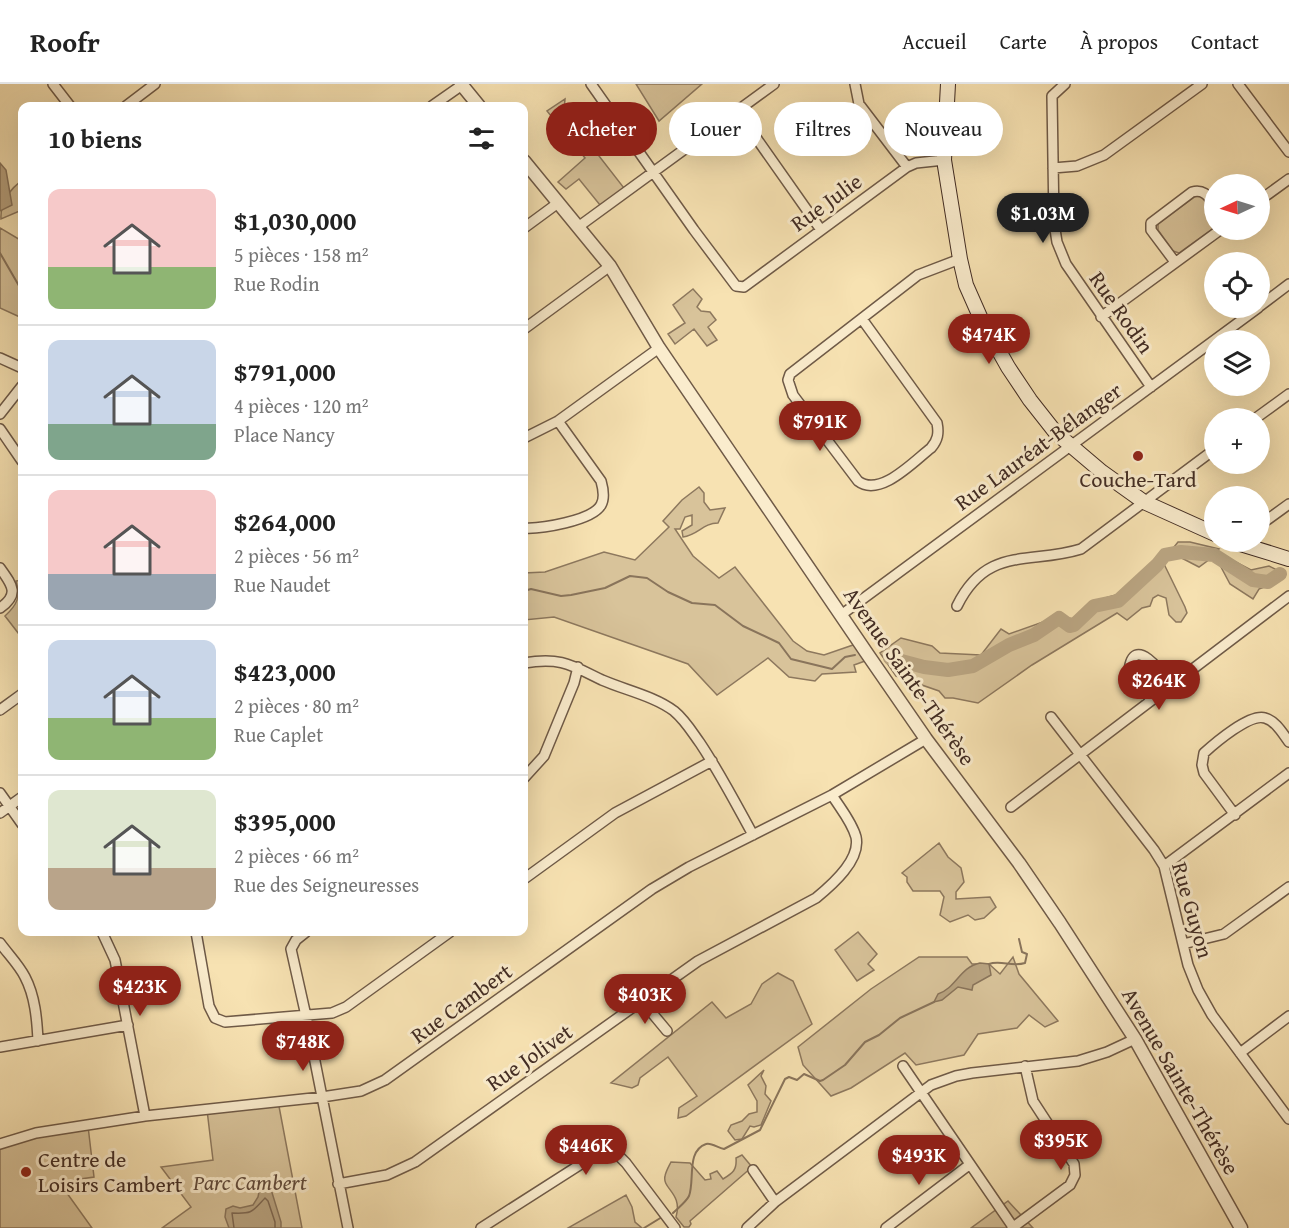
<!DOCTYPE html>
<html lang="fr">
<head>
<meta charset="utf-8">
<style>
	:root { --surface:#fff; --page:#f2f2f2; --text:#222; --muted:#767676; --line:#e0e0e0; --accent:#8f2418 }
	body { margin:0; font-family:"Gentium Book Plus",serif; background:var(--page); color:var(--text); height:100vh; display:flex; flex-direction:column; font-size:22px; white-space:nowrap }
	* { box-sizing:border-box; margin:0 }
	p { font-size:20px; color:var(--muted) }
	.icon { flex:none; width:33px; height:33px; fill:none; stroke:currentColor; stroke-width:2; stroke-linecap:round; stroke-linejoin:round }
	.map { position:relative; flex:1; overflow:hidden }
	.details { position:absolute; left:18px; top:18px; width:510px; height:834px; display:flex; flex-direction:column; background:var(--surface); border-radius:12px; box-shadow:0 6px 24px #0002 }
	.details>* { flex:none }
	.guide { position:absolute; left:546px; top:18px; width:570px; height:54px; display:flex; gap:12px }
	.needle { width:39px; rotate:266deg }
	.buttons { position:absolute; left:1204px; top:90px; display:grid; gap:12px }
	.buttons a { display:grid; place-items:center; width:66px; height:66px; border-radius:50%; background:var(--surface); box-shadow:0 6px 24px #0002; font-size:30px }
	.price { position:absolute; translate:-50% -51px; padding:0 14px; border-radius:21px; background:var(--accent); color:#fff; font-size:20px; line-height:39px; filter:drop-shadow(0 2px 3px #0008) }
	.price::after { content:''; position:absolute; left:50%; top:36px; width:18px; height:14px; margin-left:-9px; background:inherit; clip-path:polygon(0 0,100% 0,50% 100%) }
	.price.selected { background:#222; color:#fff }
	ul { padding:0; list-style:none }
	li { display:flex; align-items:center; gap:18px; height:150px; padding:0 30px }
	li+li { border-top:2px solid var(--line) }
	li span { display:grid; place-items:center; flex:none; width:168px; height:120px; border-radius:12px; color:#555 }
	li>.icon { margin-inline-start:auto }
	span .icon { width:72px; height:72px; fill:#fffc; stroke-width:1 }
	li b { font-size:26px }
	h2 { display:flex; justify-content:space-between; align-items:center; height:72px; padding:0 30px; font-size:26px }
	.pill { padding:0 21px; border-radius:27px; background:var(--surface); box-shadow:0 6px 24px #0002; font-size:21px; line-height:54px }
	.pill.selected { background:var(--accent); color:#fff }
	header { display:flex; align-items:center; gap:36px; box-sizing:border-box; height:84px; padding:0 30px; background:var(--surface); border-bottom:2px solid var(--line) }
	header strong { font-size:28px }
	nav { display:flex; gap:33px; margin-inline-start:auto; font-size:21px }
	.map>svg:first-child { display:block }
</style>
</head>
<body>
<header>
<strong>Roofr</strong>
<nav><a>Accueil</a><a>Carte</a><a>À propos</a><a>Contact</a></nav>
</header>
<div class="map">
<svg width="1289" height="1144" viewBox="0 0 1289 1144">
	<rect width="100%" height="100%" fill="#f7e2b2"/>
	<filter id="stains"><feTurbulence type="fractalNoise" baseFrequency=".00333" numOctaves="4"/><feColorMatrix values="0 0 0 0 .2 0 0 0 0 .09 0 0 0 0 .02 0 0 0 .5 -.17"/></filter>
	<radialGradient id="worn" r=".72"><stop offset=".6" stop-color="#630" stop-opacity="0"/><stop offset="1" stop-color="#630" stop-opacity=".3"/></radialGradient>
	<path fill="#d8c39a" stroke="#8d785e" stroke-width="1.5" d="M 636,0 L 702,0 L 659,37 Z
		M 565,15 L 564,27 L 624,104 L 600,121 L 579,95 L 566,105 L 558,98 L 585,74 L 547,27 Z
		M 22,97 L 22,126 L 1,135 C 0,120 10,104 22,97 Z
		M 1197,111 C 1211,116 1215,129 1215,143 L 1179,169 L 1173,167 L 1158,146 L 1158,140 Z
		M 0,144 L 22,157 L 22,234 L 0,224 Z
		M 693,205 L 702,215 L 697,223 L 701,227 L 710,228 L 716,236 L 708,243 L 717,256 L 707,262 L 694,245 L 675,260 L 668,250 L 685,239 L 673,221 Z
		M 699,403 L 704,409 L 704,418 L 710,426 L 725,424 L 718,439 C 703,439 698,451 683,453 L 682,447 L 692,441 L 692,431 L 685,433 L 680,445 L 675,445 L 693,472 L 719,494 L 735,483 L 793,557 L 807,567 L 824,571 L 856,560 L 865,577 L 854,581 L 856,588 L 822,590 L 815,597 L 789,593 L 768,574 L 717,611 L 688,580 L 554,533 L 524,536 L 524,489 L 545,488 L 604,468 L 635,476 L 669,443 L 663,437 L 682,416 Z
		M 1178,458 L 1190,458 L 1219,465 L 1210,475 L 1199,483 L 1170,468 Z
		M 1226,473 L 1251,486 L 1269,482 L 1285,490 L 1278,498 L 1259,505 L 1253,515 L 1230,500 L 1221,483 Z
		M 1164,480 L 1185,523 L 1187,529 L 1181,538 L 1176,538 L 1169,531 L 1166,514 L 1158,511 L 1153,514 L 1150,522 L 1142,524 L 1127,536 L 1117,529 L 1032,581 L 978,619 L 953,614 L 945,614 L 939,607 L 896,592 L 880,569 L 901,554 L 932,562 L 940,569 L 981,571 L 1001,545 L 1009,550 L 1057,533 L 1077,535 L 1092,518 L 1119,510 L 1157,481 Z
		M 22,496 L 22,554 L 5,532 C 17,521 21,513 16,497 Z
		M 1142,571 L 1171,601 L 1151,616 L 1130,579 Z
		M 939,759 L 948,773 L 961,784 L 964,798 L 956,808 L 956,815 L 990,813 L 996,823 L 984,834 L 975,836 L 968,831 L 950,838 L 940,831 L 944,813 L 940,807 L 913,807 L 907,798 L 907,793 L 902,789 Z
		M 858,848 L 877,870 L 868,880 L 874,886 L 857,897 L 835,866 Z
		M 919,873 L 967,873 L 972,880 L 989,880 L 1000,890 L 1013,873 L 1019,890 L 1058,937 L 1045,943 L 1029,931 L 1017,944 L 978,950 L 964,971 L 916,981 L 905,969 L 851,1004 L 831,1012 L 803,981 L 798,963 L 871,905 Z
		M 778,889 L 793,897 L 812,940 L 686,1032 L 678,1034 L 679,1024 L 697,1012 L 668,973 L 640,994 L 638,1001 L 632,1004 L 611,999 L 712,918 L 726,934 L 751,920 L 762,900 Z
		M 764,986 L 761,992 L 766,1002 L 765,1010 L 771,1017 L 761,1041 L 754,1043 L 750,1042 L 742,1055 L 735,1056 L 728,1047 L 731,1041 L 742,1037 L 749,1030 L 757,1028 L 757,1017 L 748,1001 Z
		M 278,1017 L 302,1144 L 162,1144 L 191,1123 L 161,1083 L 213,1076 L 207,1026 Z
		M 88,1042 L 94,1093 L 59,1098 L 92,1144 L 0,1144 L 0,1063 L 12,1056 Z
		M 742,1071 L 752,1083 L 690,1137 L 691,1140 L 689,1143 L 684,1143 L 676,1133 C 683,1109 662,1105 665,1092 C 666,1087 669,1082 671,1078 L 690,1079 L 705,1096 L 711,1095 L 710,1090 L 717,1087 L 723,1095 C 733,1089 737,1086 736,1074 Z
		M 626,1111 L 632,1123 L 635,1138 L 642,1144 L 568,1144 Z
		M 1008,1117 L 1033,1144 L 971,1144 Z"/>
	<path fill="#b9a481" stroke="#89745b" stroke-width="1.5" d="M 0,79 L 6,86 L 12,121 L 0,127 Z
		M 980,879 L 989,880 L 991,891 L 973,901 L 972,906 L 958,903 L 942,916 L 934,918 L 938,910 C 956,904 960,883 980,879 Z
		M 264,1099 L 270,1102 L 281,1138 L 281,1144 L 229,1144 L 225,1133 L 226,1125 L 233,1122 L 240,1124 L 253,1121 L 258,1113 L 260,1103 Z"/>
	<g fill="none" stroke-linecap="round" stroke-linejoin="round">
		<path stroke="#7e6852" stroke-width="1.5" d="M 234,1144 L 232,1129 C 253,1130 252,1128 265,1114 L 268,1117 L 275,1138 L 275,1144"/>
		<path stroke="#89745b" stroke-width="2" d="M 0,169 L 22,207
			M 524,507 L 531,505 L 561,512 L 571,511 L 605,504 L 630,492 L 647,494 L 668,508 L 692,519 L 715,521 L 743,542 L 779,559 L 791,575 L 832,585 L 845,573 L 855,571
			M 989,880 C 1000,876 1013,883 1025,879 L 1027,870 L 1022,868 L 1019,855
			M 673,1129 C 678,1124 686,1118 689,1112 C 695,1096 686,1067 706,1060 C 711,1058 718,1064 724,1065 L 760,1046 L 785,995 L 789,993 L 797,996 L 804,990 L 820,997 L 823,996 L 845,981 L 865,958 L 879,951 L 900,934 L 934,918
			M 644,1144 L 662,1133"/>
		<path stroke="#b9a481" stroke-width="14" d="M 890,574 L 924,583 L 948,586 L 973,582 L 1009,561 L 1034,551 L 1059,534 L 1070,542 L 1074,541 L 1094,522 L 1118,517 L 1157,481 L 1165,471 L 1181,468 L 1214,471 L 1253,496 L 1268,498 L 1280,490"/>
		<defs>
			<path id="minor" d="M 53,0 L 70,22
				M 591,0 L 694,146 L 736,202 L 744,203 L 907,83 L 916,79 L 944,76
				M 855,0 L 859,20 L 907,83
				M 1065,0 L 1052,12 L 1054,139 L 1057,158 L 1066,180 L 1151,303
				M 1238,0 L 1289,68
				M 126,22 L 155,0
				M 432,22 L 462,1
				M 738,28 L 821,146
				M 1053,84 L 1077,82 L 1104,71 L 1202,0
				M 1260,116 L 1289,95
				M 578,143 L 774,0
				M 524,144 L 558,119
				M 1175,178 L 1151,146 L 1151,139 L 1192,108 C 1204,105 1208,112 1215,121
				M 1260,222 L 1289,200
				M 1101,233 L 1220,146
				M 862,235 L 937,339 C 939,349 938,356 931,364 C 914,377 880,414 858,397 L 793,311 L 788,296 L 790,290 L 918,191 L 960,175
				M 524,245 L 610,182
				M 0,274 L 22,284
				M 0,330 L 22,302
				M 1256,334 L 1289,310
				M 0,345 L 22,377
				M 524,354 L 558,337 L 659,264
				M 1260,441 L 1289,420
				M 524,444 C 540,445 592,437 601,421 C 605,414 603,404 601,397 L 558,337
				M 0,484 C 12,501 20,510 0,524
				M 957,522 C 987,461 1030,481 1081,465 L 1215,365
				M 841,531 L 1258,224
				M 524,579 C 561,573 571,581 602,596 C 625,606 654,612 674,627 C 685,636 692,648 700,659 C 720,689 736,720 753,751
				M 1151,616 L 1129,587 C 1133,548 1163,590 1171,601
				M 0,626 L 22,610
				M 1051,633 L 1154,766 L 1164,782 L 1188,881 L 1198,906 L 1212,931 L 1289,1035
				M 524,694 L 544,672 L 574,599 L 578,583
				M 0,709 L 22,740
				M 1011,723 L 1289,512
				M 0,729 L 22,713
				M 1235,731 L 1204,689 L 1202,681 L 1204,669 C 1215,659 1250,629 1265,634 C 1276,637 1283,650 1289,658
				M 1164,782 L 1289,689
				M 524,795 L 615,729 L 712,677
				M 102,848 L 115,876 L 145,1032
				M 196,848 L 209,922 L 215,934 L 225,938 L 332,929 L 346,923 L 450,848
				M 306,848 L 296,856 L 291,865 L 306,932 L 348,1144
				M 0,859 C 8,870 19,881 25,893 C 35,912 37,935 38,957
				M 1183,860 L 1224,850 L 1289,803
				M 637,920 L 652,929 L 667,947
				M 0,963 L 128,941
				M 1240,969 L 1289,932
				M 903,982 L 1013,1143
				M 0,1060 L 36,1049 L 145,1032 L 322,1013 L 361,1007 L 385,996 L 652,805 L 689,783 L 832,711 L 926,655
				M 753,1086 L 775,1118
				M 338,1100 L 387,1091 L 415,1078 L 698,877 L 816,814 C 832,801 861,776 856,753 C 852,738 840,724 832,711
				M 481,1144 L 603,1066 L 618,1071 L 626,1079 L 675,1144
				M 747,1144 L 775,1118 L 931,1001 L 956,992 L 972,989 L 1078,977 L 1107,968 L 1135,955
				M 886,1144 L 969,1081
				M 1012,1144 L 1070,1101 L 1075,1091 L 1074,1080 L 1033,1017 L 1025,982"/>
			<path id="tertiary" d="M 461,0 L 479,22
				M 524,77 L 610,182 L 659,264 L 868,571 L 926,655 L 1019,779 L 1060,839 L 1135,955 L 1241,1144"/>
			<path id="secondary" d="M 948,0 L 944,76 L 960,175 L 966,201 L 981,235 L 1008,283 L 1030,316 L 1056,349 L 1102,388 L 1144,418 L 1215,450
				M 1234,458 L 1289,475"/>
		</defs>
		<use href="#minor" stroke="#6f5a47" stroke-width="12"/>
		<use href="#tertiary" stroke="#6f5a47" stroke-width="15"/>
		<use href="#secondary" stroke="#422c23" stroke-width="16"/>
		<use href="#minor" stroke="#faeccd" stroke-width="9"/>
		<use href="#tertiary" stroke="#faeccd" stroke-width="12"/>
		<use href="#secondary" stroke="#faeccd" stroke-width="14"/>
	</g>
	<g fill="#8f2418" stroke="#faeccd" stroke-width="2">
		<circle cx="1138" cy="372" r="6"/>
		<circle cx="26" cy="1088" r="6"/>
	</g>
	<g text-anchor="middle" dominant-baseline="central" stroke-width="6" stroke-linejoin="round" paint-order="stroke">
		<g font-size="22" fill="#422c23" stroke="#faeccd">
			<text transform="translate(826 118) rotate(-36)">Rue Julie</text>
			<text transform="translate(1122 228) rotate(55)">Rue Rodin</text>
			<text transform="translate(1038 362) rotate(-36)">Rue Lauréat-Bélanger</text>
			<text transform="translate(910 592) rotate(55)">Avenue Sainte-Thérèse</text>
			<text transform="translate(1193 826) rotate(74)">Rue Guyon</text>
			<text transform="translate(461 919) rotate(-36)">Rue Cambert</text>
			<text transform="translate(529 973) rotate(-35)">Rue Jolivet</text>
			<text transform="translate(1181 997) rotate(60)">Avenue Sainte-Thérèse</text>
		</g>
		<g font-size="22" fill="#422c23" stroke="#faeccd">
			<text x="1138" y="395">Couche-Tard</text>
			<text x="38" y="1075" text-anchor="start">Centre de<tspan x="38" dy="25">Loisirs Cambert</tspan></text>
		</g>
		<g font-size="22" font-style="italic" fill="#604a3b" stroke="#faeccd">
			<text x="250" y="1098">Parc Cambert</text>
		</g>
	</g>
	<rect width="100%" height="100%" filter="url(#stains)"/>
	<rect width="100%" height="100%" fill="url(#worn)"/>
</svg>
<div class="buttons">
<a><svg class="needle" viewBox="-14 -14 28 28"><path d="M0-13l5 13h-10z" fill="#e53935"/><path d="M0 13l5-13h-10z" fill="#767676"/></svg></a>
<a><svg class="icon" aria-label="locate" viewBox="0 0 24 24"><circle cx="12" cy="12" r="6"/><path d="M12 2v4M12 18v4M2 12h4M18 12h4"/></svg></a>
<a><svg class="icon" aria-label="layers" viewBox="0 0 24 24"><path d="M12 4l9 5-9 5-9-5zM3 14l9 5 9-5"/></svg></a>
<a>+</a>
<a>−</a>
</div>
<b class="price selected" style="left:1043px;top:160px">$1.03M</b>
<b class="price" style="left:989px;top:281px">$474K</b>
<b class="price" style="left:820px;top:368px">$791K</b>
<b class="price" style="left:1159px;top:627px">$264K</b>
<b class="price" style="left:140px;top:933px">$423K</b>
<b class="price" style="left:645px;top:941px">$403K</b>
<b class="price" style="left:303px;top:988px">$748K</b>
<b class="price" style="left:1061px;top:1087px">$395K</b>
<b class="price" style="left:586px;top:1092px">$446K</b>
<b class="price" style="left:919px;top:1102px">$493K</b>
<div class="guide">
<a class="pill selected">Acheter</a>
<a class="pill">Louer</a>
<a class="pill">Filtres</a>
<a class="pill">Nouveau</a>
</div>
<section class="details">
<h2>10 biens<svg class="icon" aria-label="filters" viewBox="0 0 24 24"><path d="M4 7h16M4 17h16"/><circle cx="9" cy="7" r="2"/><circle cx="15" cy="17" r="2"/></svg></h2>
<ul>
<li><span style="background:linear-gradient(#f6c9c9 65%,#8fb573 0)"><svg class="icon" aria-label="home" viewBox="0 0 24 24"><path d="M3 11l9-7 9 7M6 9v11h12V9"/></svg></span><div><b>$1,030,000</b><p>5 pièces · 158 m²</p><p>Rue Rodin</p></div></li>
<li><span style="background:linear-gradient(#c9d6e8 70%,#7fa58c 0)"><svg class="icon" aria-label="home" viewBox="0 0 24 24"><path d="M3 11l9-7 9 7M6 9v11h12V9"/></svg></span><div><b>$791,000</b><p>4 pièces · 120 m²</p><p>Place Nancy</p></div></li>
<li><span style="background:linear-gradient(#f6c9c9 70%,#9aa5b1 0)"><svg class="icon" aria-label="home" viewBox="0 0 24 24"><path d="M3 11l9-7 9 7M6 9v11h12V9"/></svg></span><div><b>$264,000</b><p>2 pièces · 56 m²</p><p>Rue Naudet</p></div></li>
<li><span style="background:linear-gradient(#c9d6e8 65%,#8fb573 0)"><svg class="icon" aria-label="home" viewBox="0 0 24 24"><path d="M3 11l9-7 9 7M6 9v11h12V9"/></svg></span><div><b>$423,000</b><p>2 pièces · 80 m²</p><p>Rue Caplet</p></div></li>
<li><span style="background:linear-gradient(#dfe7d0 65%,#b9a48a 0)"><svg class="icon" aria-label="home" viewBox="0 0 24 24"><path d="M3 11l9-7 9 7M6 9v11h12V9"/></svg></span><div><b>$395,000</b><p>2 pièces · 66 m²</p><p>Rue des Seigneuresses</p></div></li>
</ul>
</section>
</div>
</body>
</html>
